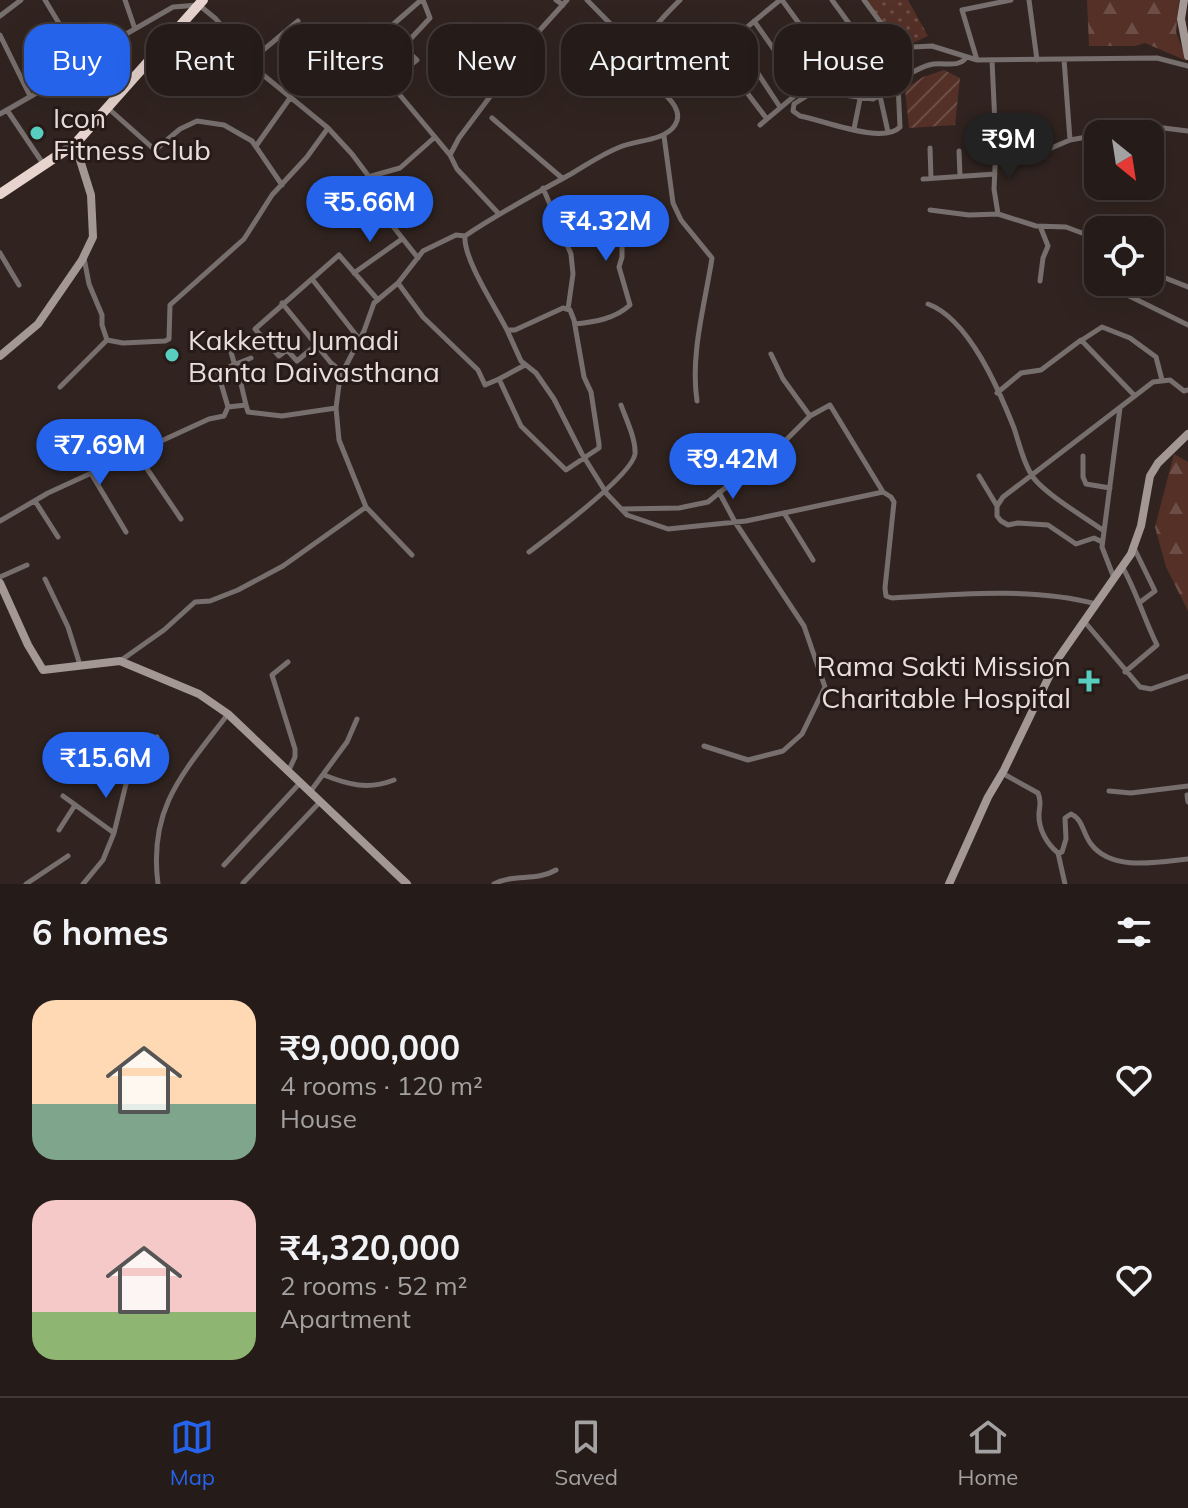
<!DOCTYPE html>
<html lang="en">
<head>
<meta charset="utf-8">
<style>
	:root { --surface:#251b18; --page:#2d2421; --text:#f1f3f6; --muted:#a3a1a2; --line:#423937; --accent:#2563eb }
	body { margin:0; font-family:Mulish,sans-serif; background:var(--page); color:var(--text); height:100vh; display:flex; flex-direction:column; font-size:30px; white-space:nowrap }
	* { box-sizing:border-box; margin:0 }
	p { font-size:26px; color:var(--muted) }
	.icon { flex:none; width:44px; height:44px; fill:none; stroke:currentColor; stroke-width:2; stroke-linecap:round; stroke-linejoin:round }
	.map { position:relative; height:884px; overflow:hidden }
	.drawer { display:flex; flex-direction:column; background:var(--surface); flex:1 }
	.drawer>* { flex:none }
	.hud { position:absolute; left:24px; top:24px; width:1140px; height:72px; display:flex; gap:16px }
	.needle { width:52px; rotate:150deg }
	.controls { position:absolute; left:1084px; top:120px; display:grid; gap:16px }
	.controls a { display:grid; place-items:center; width:80px; height:80px; border-radius:16px; background:var(--surface); box-shadow:0 8px 32px #0002,0 0 0 2px var(--line); font-size:40px }
	.price { position:absolute; translate:-50% -68px; padding:0 18px; border-radius:28px; background:var(--accent); color:#fff; font-size:26px; line-height:52px; filter:drop-shadow(0 2px 4px #0008) }
	.price::after { content:''; position:absolute; left:50%; top:48px; width:24px; height:18px; margin-left:-12px; background:inherit; clip-path:polygon(0 0,100% 0,50% 100%) }
	.price.active { background:#222; color:#fff }
	ul { padding:0; list-style:none }
	li { display:flex; align-items:center; gap:24px; height:200px; padding:0 32px }
	li span { display:grid; place-items:center; flex:none; width:224px; height:160px; border-radius:24px; color:#555 }
	li>.icon { margin-inline-start:auto }
	span .icon { width:96px; height:96px; fill:#fffc; stroke-width:1 }
	li b { font-size:34px }
	h2 { display:flex; justify-content:space-between; align-items:center; height:96px; padding:0 32px; font-size:34px }
	.chip { padding:0 28px; border-radius:24px; background:var(--surface); box-shadow:0 8px 32px #0002,0 0 0 2px var(--line); font-size:28px; line-height:72px }
	.chip.active { background:var(--accent); color:#fff }
	.menu { display:flex; justify-content:space-around; align-items:center; height:112px; border-top:2px solid var(--line); background:var(--surface); font-size:22px; color:var(--muted) }
	.menu a { display:grid; justify-items:center; gap:4px }
	.menu .active { color:var(--accent) }
	.map>svg:first-child { display:block }
</style>
</head>
<body>
<div class="map">
<svg width="1188" height="884" viewBox="0 0 1188 884">
	<defs>
		<pattern id="grass-dots" width="8" height="8" patternUnits="userSpaceOnUse" patternTransform="scale(2)"><rect width="8" height="8" fill="#543027"/><path d="M2 2h.1M6 6h.1" fill="none" stroke="#6d4e46" stroke-width="1.8" stroke-linecap="round"/></pattern>
		<pattern id="forest-firs" width="22" height="20" patternUnits="userSpaceOnUse" patternTransform="scale(2)"><rect width="22" height="20" fill="#543027"/><path d="M5 1l3.5 6h-7zM16 11l3.5 6h-7z" fill="#6d4e46"/></pattern>
		<pattern id="garden-furrows" width="10" height="10" patternUnits="userSpaceOnUse" patternTransform="scale(2)"><rect width="10" height="10" fill="#543027"/><path d="M-1 1l2-2M0 10L10 0M9 11l2-2" fill="none" stroke="#6d4e46"/></pattern>
	</defs>
	<rect width="100%" height="100%" fill="#312420"/>
	<path fill="url(#grass-dots)" d="M 865,0 L 908,0 L 928,36 L 900,49 Z"/>
	<path fill="url(#forest-firs)" d="M 1087,0 L 1179,0 L 1176,32 L 1187,61 L 1145,43 L 1135,46 L 1089,46 Z
		M 1174,454 L 1188,462 L 1188,611 L 1166,567 L 1155,527 Z"/>
	<path fill="url(#garden-furrows)" d="M 944,70 L 960,78 L 955,125 L 909,128 L 905,89 L 923,77 Z"/>
	<g fill="none" stroke-linecap="round" stroke-linejoin="round">
		<path stroke="#776f6d" stroke-width="5" d="M 45,0 L 81,60
			M 125,0 L 135,29
			M 423,0 L 430,18 L 403,47 L 417,60 L 389,82 L 450,155 L 457,169 L 499,214
			M 556,0 L 563,5
			M 587,0 L 640,54
			M 782,0 L 830,66
			M 832,0 L 872,55
			M 864,0 L 900,49
			M 1029,0 L 1037,60
			M 0,16 L 21,0
			M 754,21 L 801,88
			M 389,28 L 421,0
			M 0,35 L 30,96
			M 734,37 L 780,107
			M 1064,59 L 1070,140
			M 707,60 L 780,0
			M 977,60 L 962,10 L 1011,0
			M 992,60 L 996,146 L 994,189 L 998,214 L 1036,226 L 1066,227 L 1098,239
			M 250,61 L 298,21
			M 719,75 L 745,53
			M 843,89 L 819,88 L 794,104 L 793,111 L 800,116 C 823,120 883,145 900,127 L 898,84
			M 843,90 L 848,82 L 892,70
			M 814,91 L 873,99 C 892,89 908,71 929,65 C 942,61 957,69 966,58
			M 748,94 L 767,119
			M 880,96 L 888,132
			M 109,109 L 155,150 L 180,129 L 197,121 L 224,125 L 252,141 L 282,185
			M 7,110 L 44,165
			M 0,114 L 54,83 L 81,60 L 173,7 L 199,5 L 216,19 L 262,74 L 328,128 L 352,154 L 367,174 L 388,220 L 418,258
			M 492,118 L 562,178
			M 760,125 L 830,66 L 913,47 L 932,46 L 977,60 L 1157,58 L 1188,66
			M 854,129 L 860,99
			M 1106,134 L 1139,125 L 1188,131
			M 664,136 L 673,203 L 681,220 L 712,258 C 705,304 690,354 697,401
			M 256,146 L 290,98
			M 930,148 L 931,178
			M 1049,149 L 1070,140 L 1098,135
			M 959,151 L 960,176
			M 450,155 L 459,138 L 540,30 L 567,0
			M 368,177 L 400,168 L 435,137
			M 923,179 L 995,174
			M 543,188 L 571,254 L 573,274 L 568,309
			M 930,210 L 969,215 L 998,214
			M 556,216 L 618,222 L 622,227 L 622,257 L 619,267 L 630,305 C 615,319 594,322 575,324
			M 1040,226 L 1048,246 L 1043,258 L 1040,281
			M 0,253 L 19,285
			M 84,258 L 89,284 L 102,315 L 102,325 L 107,340 L 123,343 L 165,341 L 169,339 L 170,305 L 244,239 L 272,195 L 307,157 L 328,128
			M 1150,272 L 1188,287
			M 354,273 L 402,239
			M 312,279 L 360,340
			M 398,283 L 423,317 L 478,370 L 485,385 L 499,379
			M 1111,287 L 1188,325
			M 282,303 L 331,363 L 342,372
			M 928,304 C 969,319 999,390 1014,428 C 1019,443 1023,461 1031,474 C 1040,491 1086,518 1104,531
			M 507,330 L 521,361 L 536,373 L 554,399 L 582,454 L 607,494 L 627,515 L 668,529 L 746,521 L 883,492 L 891,497 L 894,502 L 885,588 L 886,596 L 892,598 C 956,594 1034,587 1096,604
			M 1082,340 L 1102,327 L 1130,338 L 1156,357 L 1162,380
			M 229,345 L 235,366
			M 316,345 L 297,361 L 287,350 L 279,356 L 255,329 L 339,255 L 378,300
			M 771,354 L 783,379 L 810,416
			M 236,364 L 251,358
			M 525,365 L 499,379 L 521,426 L 566,470 L 599,448 L 599,444 L 591,392 L 584,377 L 574,320 L 570,310 L 563,308 L 515,330 L 507,330 C 496,308 463,259 465,236 C 499,213 535,194 571,174 C 588,164 602,154 620,147 C 636,140 665,141 675,125 C 690,102 639,81 639,60 C 639,40 667,13 680,0
			M 60,387 L 107,340
			M 997,393 L 1021,373 L 1041,370 L 1081,340 L 1135,396
			M 228,407 L 218,373 L 233,365 L 237,367 L 246,405
			M 137,454 L 181,519
			M 1083,456 L 1083,477 L 1086,484 L 1110,488
			M 92,475 L 126,532
			M 979,476 L 997,506 L 997,516 L 1001,521 L 1008,525 L 1018,523 L 1048,525 L 1076,544 L 1094,538 L 1102,542
			M 35,501 L 58,537
			M 997,506 L 1003,497 L 1153,382 L 1170,380 L 1184,391 L 1188,390
			M 366,507 L 412,555
			M 622,509 L 679,508 L 708,502 L 725,488 L 755,471 L 810,416 L 830,405 L 883,492
			M 784,513 L 813,560
			M 0,521 L 48,493 L 209,419 L 224,416 L 228,407 L 246,405 L 248,412 L 282,416 L 336,408
			M 1134,548 L 1155,591 L 1139,603
			M 529,552 C 549,537 632,475 635,454 C 636,439 626,419 621,405
			M 1123,568 C 1137,593 1144,619 1157,645 L 1125,672
			M 0,577 L 27,565
			M 1114,578 L 1102,547 L 1120,408
			M 45,579 L 68,627 L 80,665
			M 1084,621 L 1140,687 L 1151,689 L 1188,676
			M 120,661 L 164,630 L 195,602 L 210,601 L 238,590 L 283,566 L 366,507 L 339,440 L 336,408 L 340,377 L 364,331 L 374,303 L 398,283 L 423,251 L 456,235 L 465,236
			M 704,746 L 748,760 L 783,751 L 802,734 L 825,687 L 804,626 L 735,522 L 719,492
			M 288,772 L 295,757 L 295,749 L 272,675 L 288,662
			M 1002,773 L 1038,793 C 1041,801 1040,805 1039,813 C 1038,829 1047,844 1058,853 L 1062,852 L 1066,839 L 1065,818 L 1071,814 C 1083,819 1083,834 1091,844 C 1112,872 1159,862 1188,859
			M 324,775 C 349,785 368,790 394,780
			M 1109,791 L 1131,793 L 1188,786
			M 310,792 L 347,742 L 357,719
			M 1187,795 L 1188,802
			M 63,796 L 114,833
			M 59,830 L 75,805
			M 1058,853 L 1065,884
			M 224,865 L 299,784
			M 243,883 L 319,803
			M 26,884 L 68,856
			M 83,884 L 103,860 L 114,833 L 126,784 L 139,761 L 157,737
			M 158,884 C 148,807 184,772 228,714
			M 494,884 C 515,873 535,882 556,870"/>
		<path stroke="#a49895" stroke-width="8" d="M 1184,0 L 1181,19 L 1188,56
			M 0,356 L 38,324 L 82,260 L 93,237 L 91,195 L 75,144
			M 0,583 L 28,645 L 43,670 L 120,661 L 199,694 L 228,714 L 407,884
			M 949,884 L 988,797 L 1004,770 L 1057,660 L 1131,554 L 1141,526 L 1150,476 L 1158,463 L 1188,434"/>
		<path stroke="#e7d4cf" stroke-width="10" d="M 0,194 L 75,144 L 203,0"/>
	</g>
	<g fill="#58cec0" stroke="#271a17" stroke-width="3">
		<circle cx="37" cy="133" r="8"/>
		<circle cx="172" cy="355" r="8"/>
		<path d="M1085 669h8v8h8v8h-8v8h-8v-8h-8v-8h8z"/>
	</g>
	<g text-anchor="middle" dominant-baseline="central" stroke-width="6" stroke-linejoin="round" paint-order="stroke">
		<g font-size="28" fill="#e7dedb" stroke="#271a17" text-anchor="start">
			<text x="53" y="117">Icon<tspan x="53" dy="32">Fitness Club</tspan></text>
			<text x="188" y="339">Kakkettu Jumadi<tspan x="188" dy="32">Banta Daivasthana</tspan></text>
			<text x="1071" y="665" text-anchor="end">Rama Sakti Mission<tspan x="1071" dy="32">Charitable Hospital</tspan></text>
		</g>
	</g>
</svg>
<div class="controls">
<a><svg class="needle" viewBox="-14 -14 28 28"><path d="M0-13l5 13h-10z" fill="#e53935"/><path d="M0 13l5-13h-10z" fill="#a3a1a2"/></svg></a>
<a><svg class="icon" aria-label="locate" viewBox="0 0 24 24"><circle cx="12" cy="12" r="6"/><path d="M12 2v4M12 18v4M2 12h4M18 12h4"/></svg></a>
</div>
<b class="price active" style="left:1009px;top:181px">₹9M</b>
<b class="price" style="left:370px;top:244px">₹5.66M</b>
<b class="price" style="left:606px;top:263px">₹4.32M</b>
<b class="price" style="left:100px;top:487px">₹7.69M</b>
<b class="price" style="left:733px;top:501px">₹9.42M</b>
<b class="price" style="left:106px;top:800px">₹15.6M</b>
<div class="hud">
<a class="chip active">Buy</a>
<a class="chip">Rent</a>
<a class="chip">Filters</a>
<a class="chip">New</a>
<a class="chip">Apartment</a>
<a class="chip">House</a>
</div>
</div>
<section class="drawer">
<h2>6 homes<svg class="icon" aria-label="filters" viewBox="0 0 24 24"><path d="M4 7h16M4 17h16"/><circle cx="9" cy="7" r="2"/><circle cx="15" cy="17" r="2"/></svg></h2>
<ul>
<li><span style="background:linear-gradient(#ffd9b3 65%,#7fa58c 0)"><svg class="icon" aria-label="home" viewBox="0 0 24 24"><path d="M3 11l9-7 9 7M6 9v11h12V9"/></svg></span><div><b>₹9,000,000</b><p>4 rooms · 120 m²</p><p>House</p></div><svg class="icon" aria-label="heart" viewBox="0 0 24 24"><path d="M12 20l-8-8c-3-5 5-10 8-4 3-6 11-1 8 4z"/></svg></li>
<li><span style="background:linear-gradient(#f6c9c9 70%,#8fb573 0)"><svg class="icon" aria-label="home" viewBox="0 0 24 24"><path d="M3 11l9-7 9 7M6 9v11h12V9"/></svg></span><div><b>₹4,320,000</b><p>2 rooms · 52 m²</p><p>Apartment</p></div><svg class="icon" aria-label="heart" viewBox="0 0 24 24"><path d="M12 20l-8-8c-3-5 5-10 8-4 3-6 11-1 8 4z"/></svg></li>
</ul>
</section>
<nav class="menu">
<a class="active"><svg class="icon" aria-label="map" viewBox="0 0 24 24"><path d="M3 6l6-2 6 2 6-2v14l-6 2-6-2-6 2zM9 4v14M15 6v14"/></svg>Map</a>
<a><svg class="icon" aria-label="saved" viewBox="0 0 24 24"><path d="M7 4h10v16l-5-4-5 4z"/></svg>Saved</a>
<a><svg class="icon" aria-label="home" viewBox="0 0 24 24"><path d="M3 11l9-7 9 7M6 9v11h12V9"/></svg>Home</a>
</nav>
</body>
</html>
